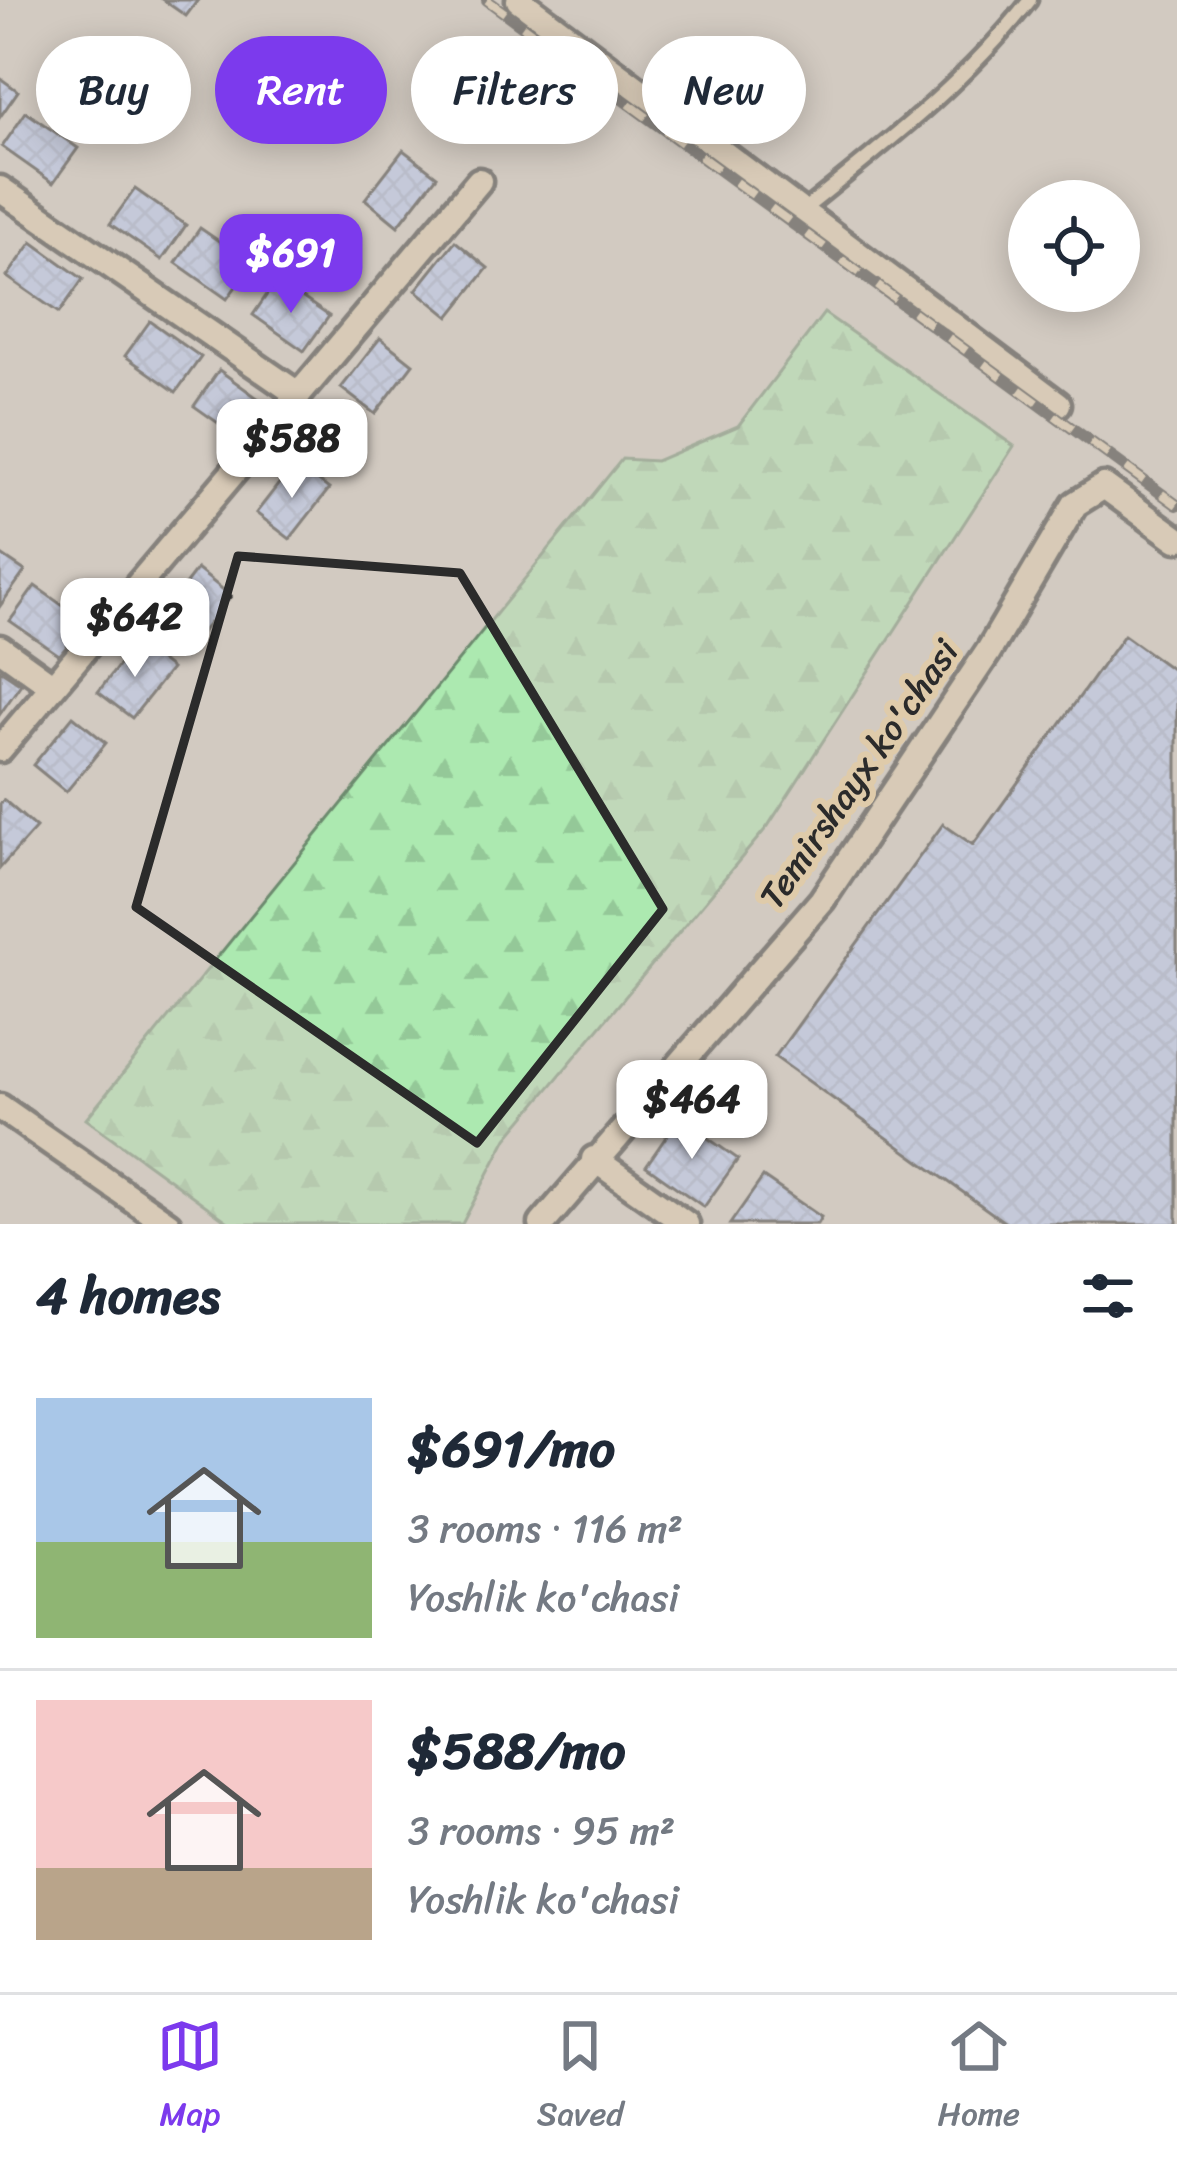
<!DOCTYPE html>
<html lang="en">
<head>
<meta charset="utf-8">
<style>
	:root { --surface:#fff; --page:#f2f2f3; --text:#1f2937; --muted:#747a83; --line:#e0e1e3; --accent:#7c3aed }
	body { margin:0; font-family:Sriracha,sans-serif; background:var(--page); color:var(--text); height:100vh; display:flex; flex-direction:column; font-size:45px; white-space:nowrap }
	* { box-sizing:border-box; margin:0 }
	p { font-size:39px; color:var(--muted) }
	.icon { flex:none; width:66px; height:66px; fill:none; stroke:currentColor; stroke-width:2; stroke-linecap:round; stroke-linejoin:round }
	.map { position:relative; height:1224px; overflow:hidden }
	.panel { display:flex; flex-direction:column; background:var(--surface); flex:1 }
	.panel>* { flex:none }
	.hud { position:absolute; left:36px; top:36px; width:1107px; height:108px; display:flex; gap:24px }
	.tools { position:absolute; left:1008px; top:180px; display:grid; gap:24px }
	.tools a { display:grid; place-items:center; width:132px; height:132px; border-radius:50%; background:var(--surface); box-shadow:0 6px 30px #0003; font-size:60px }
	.price { position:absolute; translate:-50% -102px; padding:0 27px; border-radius:24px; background:#fff; color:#222; font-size:39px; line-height:78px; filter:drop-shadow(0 3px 6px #0008) }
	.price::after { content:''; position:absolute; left:50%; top:72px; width:36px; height:27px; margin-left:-18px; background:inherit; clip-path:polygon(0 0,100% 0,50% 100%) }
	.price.on { background:var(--accent); color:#fff }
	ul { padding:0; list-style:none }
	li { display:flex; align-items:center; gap:36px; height:300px; padding:0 36px }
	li+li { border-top:3px solid var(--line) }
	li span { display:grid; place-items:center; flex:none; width:336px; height:240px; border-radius:0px; color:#555 }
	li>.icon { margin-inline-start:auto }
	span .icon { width:144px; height:144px; fill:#fffc; stroke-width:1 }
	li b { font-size:51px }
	h2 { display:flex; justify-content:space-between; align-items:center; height:144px; padding:0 36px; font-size:51px }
	.pill { padding:0 42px; border-radius:54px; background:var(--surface); box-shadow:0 6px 30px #0003; font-size:42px; line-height:108px }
	.pill.on { background:var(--accent); color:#fff }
	.tabs { display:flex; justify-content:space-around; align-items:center; height:168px; border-top:3px solid var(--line); background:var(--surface); font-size:33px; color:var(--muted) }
	.tabs a { display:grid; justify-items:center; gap:6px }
	.tabs .on { color:var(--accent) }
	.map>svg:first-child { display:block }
</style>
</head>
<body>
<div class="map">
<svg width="1177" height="1224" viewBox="0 0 1177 1224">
	<defs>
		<pattern id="forest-firs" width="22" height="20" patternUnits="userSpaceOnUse" patternTransform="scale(3)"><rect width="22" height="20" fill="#ace9b0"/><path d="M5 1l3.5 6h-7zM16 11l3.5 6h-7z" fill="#94c898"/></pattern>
		<pattern id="building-cross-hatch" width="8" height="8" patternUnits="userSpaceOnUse" patternTransform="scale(3)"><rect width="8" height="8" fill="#b5c8f7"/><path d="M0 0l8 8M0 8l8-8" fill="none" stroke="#9cacd4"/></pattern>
	</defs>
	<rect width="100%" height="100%" fill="#d2cac1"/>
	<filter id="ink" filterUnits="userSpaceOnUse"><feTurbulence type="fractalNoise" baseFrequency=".00833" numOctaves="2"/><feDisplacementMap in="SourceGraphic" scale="24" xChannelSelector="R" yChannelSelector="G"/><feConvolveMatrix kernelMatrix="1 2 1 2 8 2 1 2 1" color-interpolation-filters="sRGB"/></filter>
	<g filter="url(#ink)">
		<path fill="url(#forest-firs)" stroke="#6c8a6e" stroke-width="3" d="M 824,313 L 1014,446 L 768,826 L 507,1138 L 462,1224 L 231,1224 L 86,1119 L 622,459 L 656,461 L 738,426 Z"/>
		<path fill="url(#building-cross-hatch)" stroke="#2b2b2b" stroke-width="3" d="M 163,0 L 198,0 L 186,16 Z
			M 0,78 L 18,91 L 0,117 Z
			M 26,112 L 78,148 L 53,183 L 2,147 Z
			M 403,150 L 437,176 L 398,226 L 365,199 Z
			M 135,189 L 186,225 L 162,260 L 110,224 Z
			M 200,228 L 252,264 L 227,299 L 176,263 Z
			M 455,241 L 488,268 L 449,317 L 416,290 Z
			M 32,242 L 83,279 L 59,313 L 7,277 Z
			M 277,280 L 329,316 L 304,351 L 253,315 Z
			M 150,321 L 201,357 L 176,392 L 125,356 Z
			M 380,338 L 413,364 L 375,414 L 341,388 Z
			M 219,370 L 270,407 L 245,442 L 194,406 Z
			M 295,463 L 329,489 L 290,539 L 256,513 Z
			M 0,554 L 25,571 L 0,606 Z
			M 197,569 L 231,596 L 192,645 L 159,619 Z
			M 35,586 L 86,622 L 62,657 L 10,621 Z
			M 1124,635 L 1177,673 L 1177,1224 L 1007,1224 L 775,1057 L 943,824 L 973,845 Z
			M 137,642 L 171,669 L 132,718 L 98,692 Z
			M 0,670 L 21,684 L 0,714 Z
			M 73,716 L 106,743 L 66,792 L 33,765 Z
			M 4,800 L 36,828 L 0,868 L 0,804 Z
			M 679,1118 L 738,1159 L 704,1207 L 646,1166 Z
			M 763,1177 L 821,1217 L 817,1224 L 730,1224 Z"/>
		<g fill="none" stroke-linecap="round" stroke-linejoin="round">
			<defs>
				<path id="service" d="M 802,211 C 884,145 965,83 1030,0"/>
				<path id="minor" d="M 519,0 L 1058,404
					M 0,189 L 299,395
					M 0,648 L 53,686
					M 0,749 L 479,181
					M 0,1107 L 168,1224
					M 594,1159 L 686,1224
					M 542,1224 L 822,900 L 988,652 L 1075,504 L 1104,486 L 1177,539"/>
			</defs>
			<use href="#service" stroke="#2b2b2b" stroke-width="21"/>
			<use href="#minor" stroke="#2b2b2b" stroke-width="33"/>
			<use href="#service" stroke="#dfcbaa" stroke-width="12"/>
			<use href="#minor" stroke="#dfcbaa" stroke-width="24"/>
			<defs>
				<path id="rail" d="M 487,0 L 1177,505"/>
			</defs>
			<use href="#rail" stroke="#2b2b2b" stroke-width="12"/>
			<use href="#rail" stroke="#dfcbaa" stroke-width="8" stroke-dasharray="22" stroke-linecap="butt"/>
		</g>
	</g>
	<path d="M0 0H1177V1224H0ZM 238,556 L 460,573 L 663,909 L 477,1143 L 136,907 Z" fill="#d2cac1" fill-opacity=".55" fill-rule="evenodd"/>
	<path fill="none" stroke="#2b2b2b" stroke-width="9" stroke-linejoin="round" d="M 238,556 L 460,573 L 663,909 L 477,1143 L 136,907 Z"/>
	<g text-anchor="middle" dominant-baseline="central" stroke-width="12" stroke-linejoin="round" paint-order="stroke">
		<g font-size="36" fill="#2b2b2b" stroke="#dfcbaa">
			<text transform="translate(859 774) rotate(-55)">Temirshayx ko'chasi</text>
		</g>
	</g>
</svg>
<div class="tools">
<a><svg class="icon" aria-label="locate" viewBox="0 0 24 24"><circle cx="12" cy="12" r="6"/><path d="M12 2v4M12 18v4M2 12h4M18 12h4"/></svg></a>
</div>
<b class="price on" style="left:291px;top:316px">$691</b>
<b class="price" style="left:292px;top:501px">$588</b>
<b class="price" style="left:135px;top:680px">$642</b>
<b class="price" style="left:692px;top:1162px">$464</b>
<div class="hud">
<a class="pill">Buy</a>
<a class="pill on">Rent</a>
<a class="pill">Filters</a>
<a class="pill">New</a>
</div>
</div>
<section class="panel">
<h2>4 homes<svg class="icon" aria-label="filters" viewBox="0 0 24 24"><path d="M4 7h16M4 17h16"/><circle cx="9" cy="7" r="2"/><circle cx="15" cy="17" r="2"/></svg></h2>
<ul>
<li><span style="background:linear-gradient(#a9c7e8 60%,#8fb573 0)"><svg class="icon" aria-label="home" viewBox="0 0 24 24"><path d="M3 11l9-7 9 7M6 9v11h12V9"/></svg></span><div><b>$691/mo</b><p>3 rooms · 116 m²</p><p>Yoshlik ko'chasi</p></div></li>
<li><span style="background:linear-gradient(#f6c9c9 70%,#b9a48a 0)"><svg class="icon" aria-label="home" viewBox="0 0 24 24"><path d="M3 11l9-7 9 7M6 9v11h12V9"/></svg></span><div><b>$588/mo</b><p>3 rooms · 95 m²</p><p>Yoshlik ko'chasi</p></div></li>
</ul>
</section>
<nav class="tabs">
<a class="on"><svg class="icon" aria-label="map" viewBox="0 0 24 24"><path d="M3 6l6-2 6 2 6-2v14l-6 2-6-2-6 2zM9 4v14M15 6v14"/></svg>Map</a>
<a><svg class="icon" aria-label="saved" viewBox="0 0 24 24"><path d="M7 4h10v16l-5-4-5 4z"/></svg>Saved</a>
<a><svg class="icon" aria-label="home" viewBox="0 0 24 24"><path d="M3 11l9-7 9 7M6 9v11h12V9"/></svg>Home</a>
</nav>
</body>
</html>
